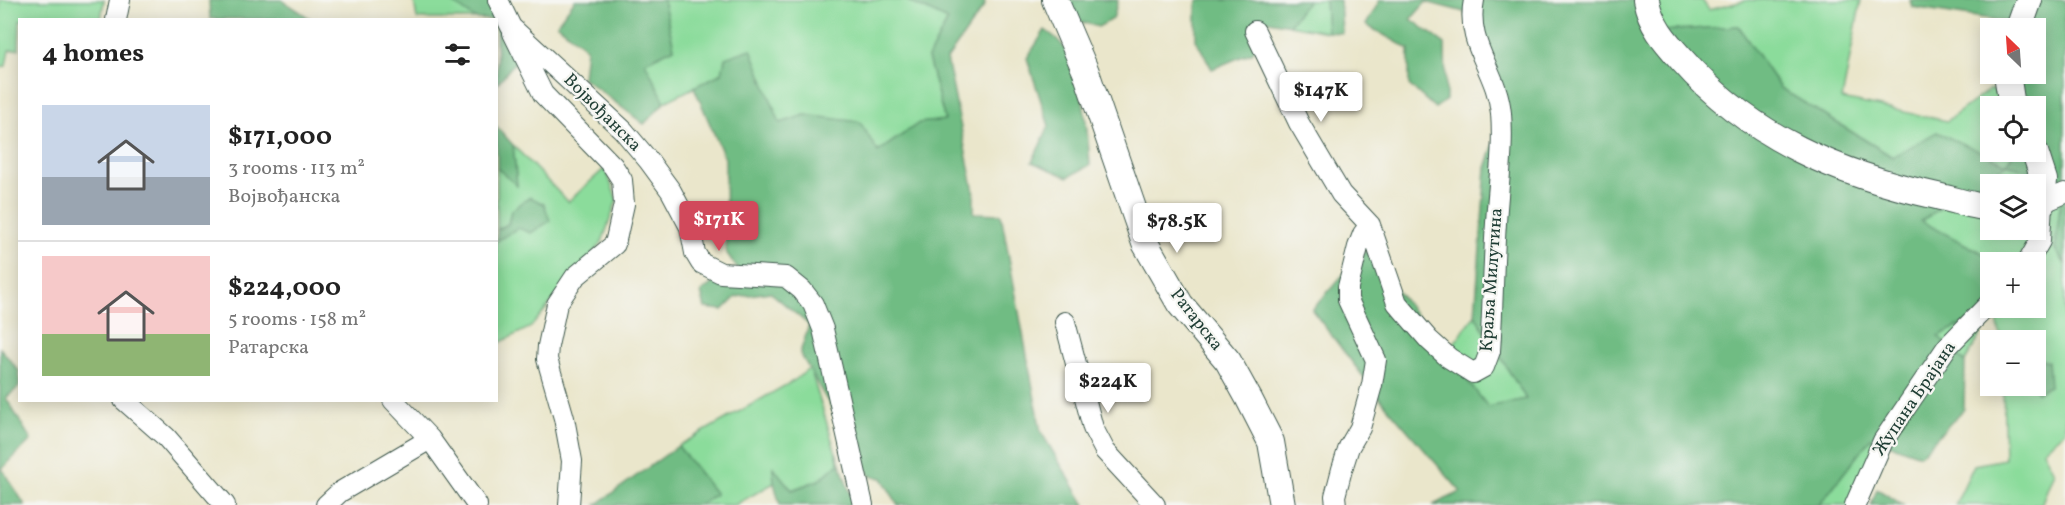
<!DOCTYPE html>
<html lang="en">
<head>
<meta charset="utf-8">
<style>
	:root { --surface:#fff; --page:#f6f6f6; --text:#222; --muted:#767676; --line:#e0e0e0; --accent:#d1495b }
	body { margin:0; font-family:Vollkorn,serif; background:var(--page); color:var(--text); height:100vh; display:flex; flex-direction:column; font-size:22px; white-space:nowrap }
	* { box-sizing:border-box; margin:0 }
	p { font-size:20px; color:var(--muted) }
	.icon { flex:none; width:33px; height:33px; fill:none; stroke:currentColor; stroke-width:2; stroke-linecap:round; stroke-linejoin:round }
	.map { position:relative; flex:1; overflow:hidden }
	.panel { position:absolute; left:18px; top:18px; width:480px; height:384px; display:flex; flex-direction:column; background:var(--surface); border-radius:0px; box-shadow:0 3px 15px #0003 }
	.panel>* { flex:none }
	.needle { width:39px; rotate:335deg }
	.fabs { position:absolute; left:1980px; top:18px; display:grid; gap:12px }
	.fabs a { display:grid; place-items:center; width:66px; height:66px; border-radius:0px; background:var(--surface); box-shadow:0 3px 15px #0003; font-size:30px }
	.price { position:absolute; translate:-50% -51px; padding:0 14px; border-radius:6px; background:#fff; color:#222; font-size:20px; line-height:39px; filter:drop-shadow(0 2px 3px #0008) }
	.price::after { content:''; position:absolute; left:50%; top:36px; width:18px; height:14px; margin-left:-9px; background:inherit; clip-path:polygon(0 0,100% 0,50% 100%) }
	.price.selected { background:var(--accent); color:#fff }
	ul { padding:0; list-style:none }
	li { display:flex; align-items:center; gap:18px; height:150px; padding:0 24px }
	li+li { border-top:2px solid var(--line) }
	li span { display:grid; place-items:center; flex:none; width:168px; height:120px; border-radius:0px; color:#555 }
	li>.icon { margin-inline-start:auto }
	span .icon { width:72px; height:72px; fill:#fffc; stroke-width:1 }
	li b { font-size:26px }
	h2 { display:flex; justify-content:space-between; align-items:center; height:72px; padding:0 24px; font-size:26px }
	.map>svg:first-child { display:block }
</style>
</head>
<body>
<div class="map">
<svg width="2065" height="505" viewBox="0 0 2065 505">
	<rect width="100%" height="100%" fill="#f6f6f2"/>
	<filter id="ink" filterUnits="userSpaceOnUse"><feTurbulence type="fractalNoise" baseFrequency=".0167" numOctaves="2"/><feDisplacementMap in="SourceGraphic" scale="12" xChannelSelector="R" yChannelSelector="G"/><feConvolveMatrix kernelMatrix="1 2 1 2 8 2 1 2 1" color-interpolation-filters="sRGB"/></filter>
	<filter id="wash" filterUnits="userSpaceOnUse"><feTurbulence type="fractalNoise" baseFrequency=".008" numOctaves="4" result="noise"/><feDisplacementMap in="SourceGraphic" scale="24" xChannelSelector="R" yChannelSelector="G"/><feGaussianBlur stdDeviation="1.35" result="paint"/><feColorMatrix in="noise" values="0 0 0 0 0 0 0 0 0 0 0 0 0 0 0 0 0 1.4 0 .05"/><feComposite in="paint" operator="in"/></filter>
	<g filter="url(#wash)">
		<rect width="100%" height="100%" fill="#eae6cb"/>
		<path fill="#8bdc9b" stroke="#558c68" stroke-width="1.5" fill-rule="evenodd" d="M 0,0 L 104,0 L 101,19 L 20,20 L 19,49 L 9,50 L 6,66 L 0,67 Z
			M 414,0 L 449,0 L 476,19 L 417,19 Z
			M 663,0 L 906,0 L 948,20 L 928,58 L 945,121 L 919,123 L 877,152 L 805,115 L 780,124 L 723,73 L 665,102 L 644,62 L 674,48 Z
			M 1308,0 L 1325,0 L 1327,32 L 1289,25 Z
			M 1637,0 L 1702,0 L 1709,10 L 1748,0 L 1861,0 L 1842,99 L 1947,121 L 1990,89 L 2012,96 L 2015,106 L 1990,106 L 1990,152 L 2014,152 L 2007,164 L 2063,181 L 2055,249 L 2065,264 L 2065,431 L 2043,451 L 2054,472 L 2041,505 L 1955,505 L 1974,465 L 2005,459 L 2003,386 L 2032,386 L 2037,392 L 2036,340 L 2001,340 L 1995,309 L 1965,362 L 1938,336 L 1995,308 L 2036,308 L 2036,287 L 2040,285 L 2036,282 L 2036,262 L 1999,262 L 1920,221 L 2006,165 L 1937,132 L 1893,157 L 1780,88 L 1738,26 L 1648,32 ZM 1990,184 L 2036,184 L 2036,230 L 1990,230 Z
			M 513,145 L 568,202 L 605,168 L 617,200 L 602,242 L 531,327 L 497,344 L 496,241 L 518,228 L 511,211 L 508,224 L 497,230 L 497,168 L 517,185 Z
			M 1475,315 L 1526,399 L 1488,407 L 1446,354 Z
			M 810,368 L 839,463 L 819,480 L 791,490 L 773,469 L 774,483 L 735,505 L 699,505 L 716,494 L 678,446 L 795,380 Z
			M 1871,438 L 1877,439 L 1850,505 L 1819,505 Z"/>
		<path fill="#70bc83" stroke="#487c5c" stroke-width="1.5" d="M 209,0 L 282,0 L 311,19 L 210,19 Z
			M 449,0 L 489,0 L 515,62 L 497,84 L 496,20 L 476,19 Z
			M 575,0 L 663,0 L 674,48 L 645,62 L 665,102 L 644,124 L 583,78 L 586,48 L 557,24 Z
			M 906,0 L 984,0 L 985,5 L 947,59 L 974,192 L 974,213 L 1001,214 L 1041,432 L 1085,505 L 898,505 L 882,478 L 870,476 L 800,353 L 809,325 L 770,292 L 736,297 L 723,310 L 705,308 L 701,292 L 714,282 L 746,281 L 726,252 L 725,159 L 694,87 L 722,73 L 725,58 L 751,49 L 780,123 L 805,115 L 860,122 L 878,152 L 919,123 L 945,120 L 928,58 L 948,20 Z
			M 1062,0 L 1118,0 L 1113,19 L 1098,27 L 1068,18 Z
			M 1198,0 L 1308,0 L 1289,25 L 1265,20 L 1253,52 L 1212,69 L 1196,40 L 1196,5 Z
			M 1325,0 L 1340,0 L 1342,33 L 1327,32 Z
			M 1380,0 L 1637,0 L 1648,32 L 1738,26 L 1780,88 L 1892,157 L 1937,132 L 2007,164 L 2014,152 L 2036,152 L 2036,106 L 2015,106 L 2016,74 L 2036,74 L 2036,28 L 2009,28 L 2010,22 L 1912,7 L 1910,0 L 2065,0 L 2065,264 L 2055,249 L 2063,180 L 2007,164 L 1921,221 L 1999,262 L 1990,262 L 1990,308 L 1995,308 L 1938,336 L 1965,362 L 1964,409 L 1920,455 L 1871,438 L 1819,505 L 1433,505 L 1461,492 L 1382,401 L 1312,310 L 1365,250 L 1488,407 L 1526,399 L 1475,315 L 1486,168 L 1505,109 L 1464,12 L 1426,2 L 1411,19 L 1445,44 L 1446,100 L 1435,108 L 1409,85 L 1409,49 L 1366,25 Z
			M 1045,30 C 1051,34 1059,40 1063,46 C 1084,80 1087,126 1090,165 L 1068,177 L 1032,162 L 1049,126 L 1027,58 Z
			M 497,127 L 513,145 L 517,186 L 497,168 Z
			M 530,197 L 544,204 L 550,221 L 531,233 L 518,228 L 497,241 L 497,230 L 508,224 L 511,211 Z
			M 0,348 L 19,371 L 19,387 L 6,398 L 31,440 L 2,469 L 25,505 L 0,505 Z
			M 2036,358 L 2048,361 L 2050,386 L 2037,392 L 2032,386 L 2036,386 Z
			M 678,446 L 716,494 L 699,505 L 596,505 Z
			M 836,452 L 854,505 L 780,505 L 774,483 L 773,467 L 792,490 L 819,480 L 839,463 Z
			M 1877,489 L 1903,505 L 1871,505 Z"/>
	</g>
	<g filter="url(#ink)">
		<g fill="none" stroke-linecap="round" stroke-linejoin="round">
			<defs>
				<path id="minor" d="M 498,0 L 511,27 L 623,130 L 649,161 L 671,191 L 690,227 L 695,253 L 701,263 L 721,273 L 786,277 L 802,290 L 813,304 L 823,329 L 863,505
					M 116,20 L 120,0
					M 1255,31 L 1299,123 L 1341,194 L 1370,225
					M 513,33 L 543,94 L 613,166 L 622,180 L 624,204 L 615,244 L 575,277 L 557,304 L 548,346 L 547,359 L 564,418 L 572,461 L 569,505
					M 2028,262 L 2040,241 L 2042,203 L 2065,193
					M 1065,322 L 1093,428 L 1105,451 L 1155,505
					M 124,400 L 166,437 L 225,505
					M 393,400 L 430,439 L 477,505
					M 326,505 L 340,492 L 430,439
					M 1336,505 L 1335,496 L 1342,469 L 1349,447 L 1360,428 L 1372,385 L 1376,360 L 1348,300 L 1348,287 L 1358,247 L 1363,234 L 1370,225 L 1397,303 L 1429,340 L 1449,358 L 1473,373 L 1484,367 L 1490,351 C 1493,308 1493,265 1496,223 C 1498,186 1504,150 1501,113 C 1497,70 1465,45 1474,0
					M 1855,505 L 1883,441 L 1947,347 L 1990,303"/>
				<path id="tertiary" d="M 1055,0 L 1086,72 L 1145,243 L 1180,304 L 1228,361 L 1249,399 L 1271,442 L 1282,505
					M 1646,0 C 1651,26 1666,42 1683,61 C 1750,137 1840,175 1937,196 C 1954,200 1973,206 1990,208
					M 2019,28 L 2029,0
					M 2007,74 L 2012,106
					M 2035,152 L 2044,180 L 2042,203 L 2036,205"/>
			</defs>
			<use href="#minor" stroke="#3d564b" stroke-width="22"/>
			<use href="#tertiary" stroke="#3d564b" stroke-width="28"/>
			<use href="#minor" stroke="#fff" stroke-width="20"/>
			<use href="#tertiary" stroke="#fff" stroke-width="26"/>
		</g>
	</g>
	<g text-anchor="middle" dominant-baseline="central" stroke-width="4.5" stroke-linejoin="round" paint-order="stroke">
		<g font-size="18" fill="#1f3d34" stroke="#f6f6f2">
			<text transform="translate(602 113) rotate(45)">Војвођанска</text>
			<text transform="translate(1492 280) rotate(-86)">Краља Милутина</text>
			<text transform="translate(1196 320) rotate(52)">Ратарска</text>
			<text transform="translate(1915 399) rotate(-56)">Жупана Брајана</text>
		</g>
	</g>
</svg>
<div class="fabs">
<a><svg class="needle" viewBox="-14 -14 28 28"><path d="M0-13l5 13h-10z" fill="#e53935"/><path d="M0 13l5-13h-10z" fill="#767676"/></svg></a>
<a><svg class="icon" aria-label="locate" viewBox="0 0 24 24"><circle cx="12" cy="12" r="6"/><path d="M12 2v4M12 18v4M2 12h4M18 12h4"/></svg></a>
<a><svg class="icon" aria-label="layers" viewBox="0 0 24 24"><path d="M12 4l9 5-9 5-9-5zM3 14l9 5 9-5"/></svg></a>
<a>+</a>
<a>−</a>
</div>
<b class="price" style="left:1321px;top:123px">$147K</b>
<b class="price selected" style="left:719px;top:252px">$171K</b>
<b class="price" style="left:1177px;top:254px">$78.5K</b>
<b class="price" style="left:1108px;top:414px">$224K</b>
<section class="panel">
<h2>4 homes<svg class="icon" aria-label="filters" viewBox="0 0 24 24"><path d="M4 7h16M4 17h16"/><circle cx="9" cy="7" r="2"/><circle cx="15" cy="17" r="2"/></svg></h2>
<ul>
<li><span style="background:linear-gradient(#c9d6e8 60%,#9aa5b1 0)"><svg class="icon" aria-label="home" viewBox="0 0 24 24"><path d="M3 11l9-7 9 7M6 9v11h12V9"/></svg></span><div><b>$171,000</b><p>3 rooms · 113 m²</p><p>Војвођанска</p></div></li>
<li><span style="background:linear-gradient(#f6c9c9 65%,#8fb573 0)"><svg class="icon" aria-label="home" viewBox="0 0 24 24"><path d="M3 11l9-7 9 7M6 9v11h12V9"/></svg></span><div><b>$224,000</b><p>5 rooms · 158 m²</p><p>Ратарска</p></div></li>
</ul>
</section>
</div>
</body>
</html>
